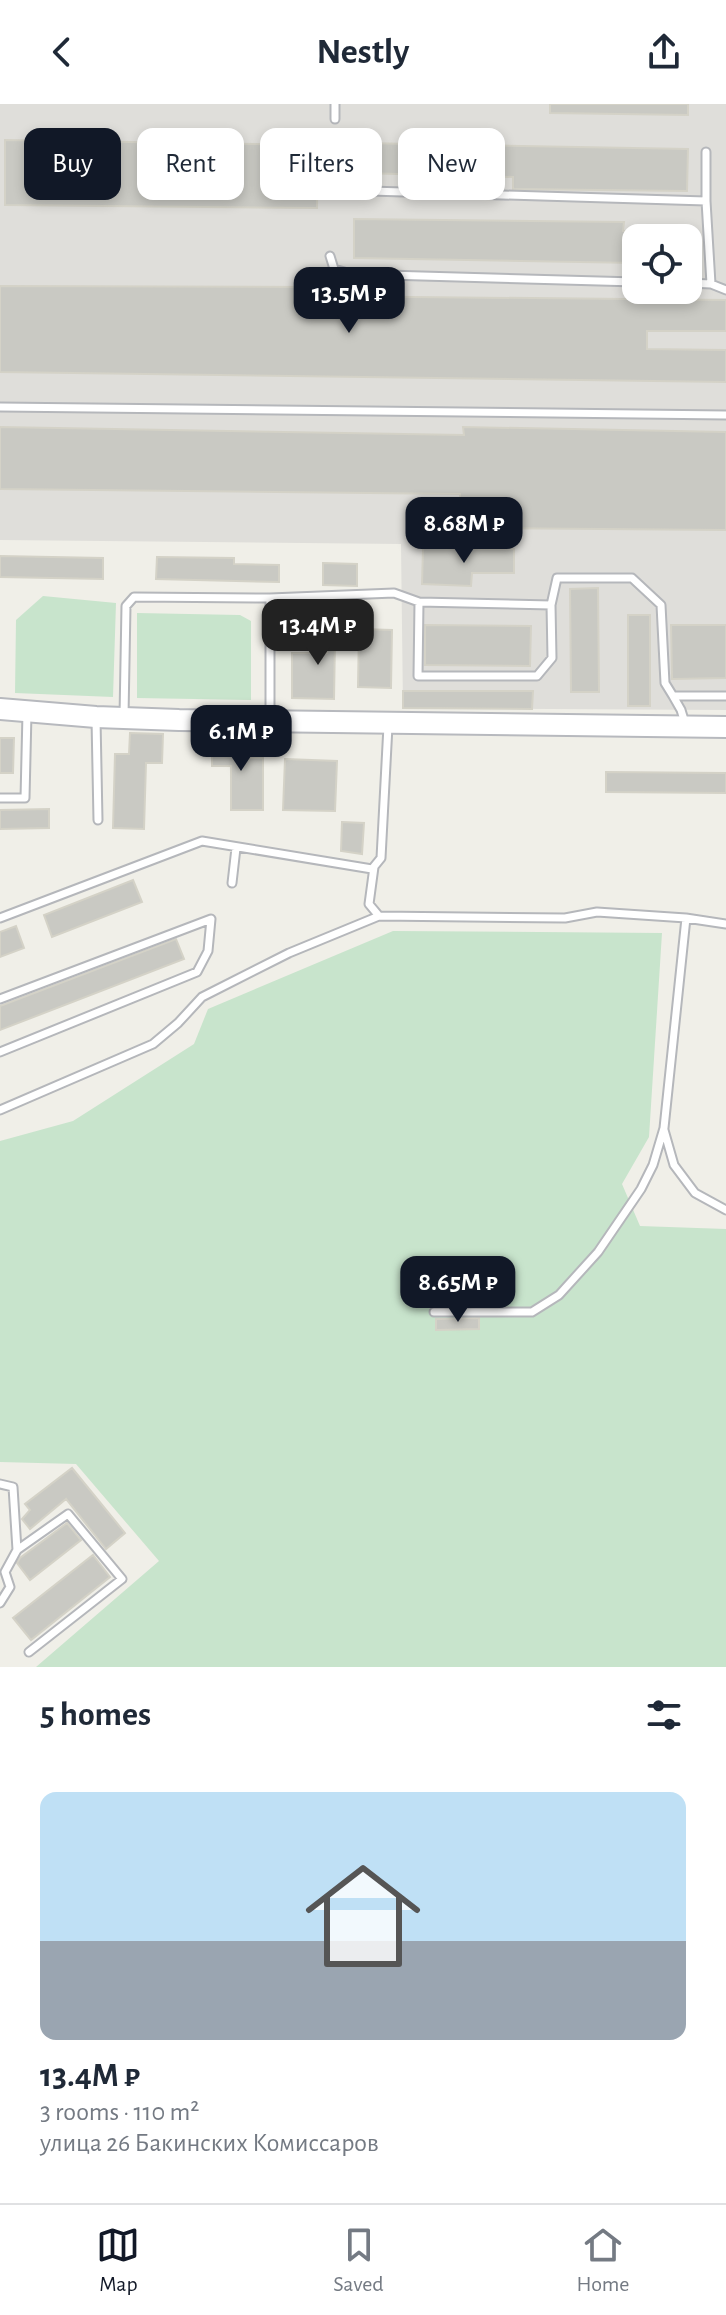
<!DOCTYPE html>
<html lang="en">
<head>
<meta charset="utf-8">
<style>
	:root { --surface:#fff; --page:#f6f6f7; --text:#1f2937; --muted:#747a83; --line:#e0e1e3; --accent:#111827 }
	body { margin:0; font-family:"Alegreya Sans",sans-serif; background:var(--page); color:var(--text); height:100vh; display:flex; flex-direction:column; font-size:30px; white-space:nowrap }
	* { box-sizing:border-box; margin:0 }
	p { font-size:26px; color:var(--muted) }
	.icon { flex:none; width:44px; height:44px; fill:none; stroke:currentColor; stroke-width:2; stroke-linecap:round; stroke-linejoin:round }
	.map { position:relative; height:1563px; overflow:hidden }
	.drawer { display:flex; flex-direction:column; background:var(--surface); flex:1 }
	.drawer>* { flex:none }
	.hud { position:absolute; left:24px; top:24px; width:678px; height:72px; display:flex; gap:16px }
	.tools { position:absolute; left:622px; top:120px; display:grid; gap:16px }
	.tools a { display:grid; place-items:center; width:80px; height:80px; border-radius:16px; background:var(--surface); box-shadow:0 4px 12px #0003; font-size:40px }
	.price { position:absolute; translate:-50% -68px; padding:0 18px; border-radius:16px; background:var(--accent); color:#fff; font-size:26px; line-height:52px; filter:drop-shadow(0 2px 4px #0008) }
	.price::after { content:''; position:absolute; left:50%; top:48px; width:24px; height:18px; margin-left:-12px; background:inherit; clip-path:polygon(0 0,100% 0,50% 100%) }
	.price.active { background:#222; color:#fff }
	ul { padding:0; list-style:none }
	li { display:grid; align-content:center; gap:16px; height:424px; padding:0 40px }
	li+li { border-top:2px solid var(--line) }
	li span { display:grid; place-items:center; height:248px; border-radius:16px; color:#555 }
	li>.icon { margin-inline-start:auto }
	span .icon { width:144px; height:144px; fill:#fffc; stroke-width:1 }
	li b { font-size:34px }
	h2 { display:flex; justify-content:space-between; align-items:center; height:96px; padding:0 40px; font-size:34px }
	.pill { padding:0 28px; border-radius:16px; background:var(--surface); box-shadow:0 4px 12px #0003; font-size:28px; line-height:72px }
	.pill.active { background:var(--accent); color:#fff }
	header { display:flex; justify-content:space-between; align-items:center; height:104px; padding:0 40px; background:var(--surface); font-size:36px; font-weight:600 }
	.menu { display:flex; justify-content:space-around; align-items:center; height:112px; border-top:2px solid var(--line); background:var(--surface); font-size:22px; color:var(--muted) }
	.menu a { display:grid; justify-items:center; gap:4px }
	.menu .active { color:var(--accent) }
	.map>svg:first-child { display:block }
</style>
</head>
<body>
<header><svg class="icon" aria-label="back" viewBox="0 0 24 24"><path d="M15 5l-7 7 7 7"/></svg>Nestly<svg class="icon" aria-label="share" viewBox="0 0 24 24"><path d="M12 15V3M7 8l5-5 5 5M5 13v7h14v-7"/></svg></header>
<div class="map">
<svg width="726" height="1563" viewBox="0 0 726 1563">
	<rect width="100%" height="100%" fill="#f0efe8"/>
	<path fill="#dfdeda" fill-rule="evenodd" d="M 0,0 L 726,0 L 726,606 L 403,604 L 401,440 L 0,436 ZM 636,134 L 688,134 L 688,186 L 636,186 Z"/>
	<path fill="#c8e4cc" d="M 43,492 L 116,499 L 113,593 L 15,589 L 16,516 Z
		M 137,509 L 240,511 L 251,517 L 251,596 L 137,594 Z
		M 393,827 L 662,829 L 649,1033 L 622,1080 L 640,1122 L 726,1125 L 726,1563 L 36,1563 L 159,1457 L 76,1360 L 0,1358 L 0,1037 L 73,1017 L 194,940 L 208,905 Z"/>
	<path fill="#c9c9c3" stroke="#d4d2c7" stroke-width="2" d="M 550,0 L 688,0 L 688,11 L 550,9 Z
		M 5,36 L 318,41 L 317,104 L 5,101 Z
		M 361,39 L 688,45 L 687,87 L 513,85 L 513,73 L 361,69 Z
		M 354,115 L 624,118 L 623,127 L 636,127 L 636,159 L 354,154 Z
		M 0,182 L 316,183 L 316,192 L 726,196 L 726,227 L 647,227 L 647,245 L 726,246 L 726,278 L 0,268 Z
		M 0,323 L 464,331 L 463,323 L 726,328 L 726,426 L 461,424 L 460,390 L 0,385 Z
		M 423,444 L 514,445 L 514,469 L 472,469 L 471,482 L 422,480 Z
		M 0,452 L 103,454 L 103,475 L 0,473 Z
		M 157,453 L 234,454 L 234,460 L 279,461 L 279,478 L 156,475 Z
		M 323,459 L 357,460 L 357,482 L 323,481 Z
		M 598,484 L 599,588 L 571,588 L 570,485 Z
		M 628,511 L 650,511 L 650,602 L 628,602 Z
		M 352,518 L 353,533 L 335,535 L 334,595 L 292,594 L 292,549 L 327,549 L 324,521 Z
		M 425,521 L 531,522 L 530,562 L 425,561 Z
		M 671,521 L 726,521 L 726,574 L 672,575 Z
		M 359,525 L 392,526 L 391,584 L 358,583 Z
		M 403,587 L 533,587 L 532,605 L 403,604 Z
		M 130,629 L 163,630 L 162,659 L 146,659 L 144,725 L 113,724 L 115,650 L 129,650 Z
		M 0,634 L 14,634 L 13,669 L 0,669 Z
		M 212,635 L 247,636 L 247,654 L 263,654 L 263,706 L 231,706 L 231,662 L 212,662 Z
		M 285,655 L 337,657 L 335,707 L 283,706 Z
		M 606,668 L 726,669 L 726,689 L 606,688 Z
		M 49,705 L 49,724 L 0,725 L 0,706 Z
		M 342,718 L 364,719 L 362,750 L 341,747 Z
		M 133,776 L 142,798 L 52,833 L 44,811 Z
		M 16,822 L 24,844 L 0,853 L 0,828 Z
		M 176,835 L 184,855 L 0,926 L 0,902 Z
		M 479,1214 L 479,1225 L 436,1226 L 436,1215 Z
		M 72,1364 L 125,1429 L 106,1445 L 66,1395 L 30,1425 L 22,1415 L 30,1406 L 25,1400 Z
		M 67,1419 L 81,1436 L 30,1476 L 17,1459 L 20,1454 Z
		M 93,1451 L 110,1473 L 31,1536 L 13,1514 Z"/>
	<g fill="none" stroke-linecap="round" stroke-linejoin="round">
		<defs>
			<path id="service" d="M 335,0 L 335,15
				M 706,48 L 706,97 L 711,180
				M 337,86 L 706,97
				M 330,152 L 334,165 L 351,170 L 636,178
				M 688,179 L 711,180 L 726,186
				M 0,303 L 726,311
				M 419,498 L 418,572 L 537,572 L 552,554 L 551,501 L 557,474 L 632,474 L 661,501 L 665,579 L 673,592 L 726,592
				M 673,592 L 681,606 L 685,619
				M 124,612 L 126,502 L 134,493 L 270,494 L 394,489 L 419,498 L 551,501
				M 96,615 L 98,716
				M 270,616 L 270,494
				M 0,694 L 25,694 L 27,609
				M 374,763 L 369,800 L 379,812
				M 232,779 L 236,744
				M 0,814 L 202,737 L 372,765 L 381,754 L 388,622
				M 0,895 L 211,815 L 208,847 L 197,868 L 0,948
				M 0,1006 L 153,940 L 178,919 L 202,893 L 289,849 L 379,812 L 565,814 L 597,808 L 686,814
				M 664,1026 L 674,1061 L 695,1089 L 726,1106
				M 434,1208 L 532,1208 L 559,1191 L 598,1148 L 641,1085 L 653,1061 L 664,1024 L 686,814 L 726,820
				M 0,1380 L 13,1383 L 17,1446
				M 0,1499 L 10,1483 L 5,1468 L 17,1446 L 68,1410 L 122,1475 L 29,1548"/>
			<path id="secondary" d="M 0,605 L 96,613 L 179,616 L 726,623"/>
		</defs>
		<use href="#service" stroke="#b5b7bb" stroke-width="11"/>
		<use href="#secondary" stroke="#b7b9be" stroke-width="24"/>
		<use href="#service" stroke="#fff" stroke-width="7"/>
		<use href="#secondary" stroke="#fff" stroke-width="20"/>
	</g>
</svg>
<div class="tools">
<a><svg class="icon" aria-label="locate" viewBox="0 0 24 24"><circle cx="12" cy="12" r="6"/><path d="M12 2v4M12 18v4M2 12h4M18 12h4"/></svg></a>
</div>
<b class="price" style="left:349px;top:231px">13.5M ₽</b>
<b class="price" style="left:464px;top:461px">8.68M ₽</b>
<b class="price active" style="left:318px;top:563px">13.4M ₽</b>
<b class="price" style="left:241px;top:669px">6.1M ₽</b>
<b class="price" style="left:458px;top:1220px">8.65M ₽</b>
<div class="hud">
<a class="pill active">Buy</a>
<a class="pill">Rent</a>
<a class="pill">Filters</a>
<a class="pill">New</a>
</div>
</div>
<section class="drawer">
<h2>5 homes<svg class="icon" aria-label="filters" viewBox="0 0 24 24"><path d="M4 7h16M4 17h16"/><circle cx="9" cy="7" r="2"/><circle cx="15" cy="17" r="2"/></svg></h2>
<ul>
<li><span style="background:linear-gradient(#bfe0f5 60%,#9aa5b1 0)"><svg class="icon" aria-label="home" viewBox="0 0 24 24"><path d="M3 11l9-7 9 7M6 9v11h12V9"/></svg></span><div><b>13.4M ₽</b><p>3 rooms · 110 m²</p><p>улица 26 Бакинских Комиссаров</p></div></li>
</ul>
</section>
<nav class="menu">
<a class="active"><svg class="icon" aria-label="map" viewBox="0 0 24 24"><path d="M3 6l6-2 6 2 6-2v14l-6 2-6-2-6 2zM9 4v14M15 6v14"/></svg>Map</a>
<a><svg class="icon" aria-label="saved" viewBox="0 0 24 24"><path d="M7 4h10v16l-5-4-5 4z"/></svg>Saved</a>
<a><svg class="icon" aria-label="home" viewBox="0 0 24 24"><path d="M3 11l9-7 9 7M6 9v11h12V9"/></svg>Home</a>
</nav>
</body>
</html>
